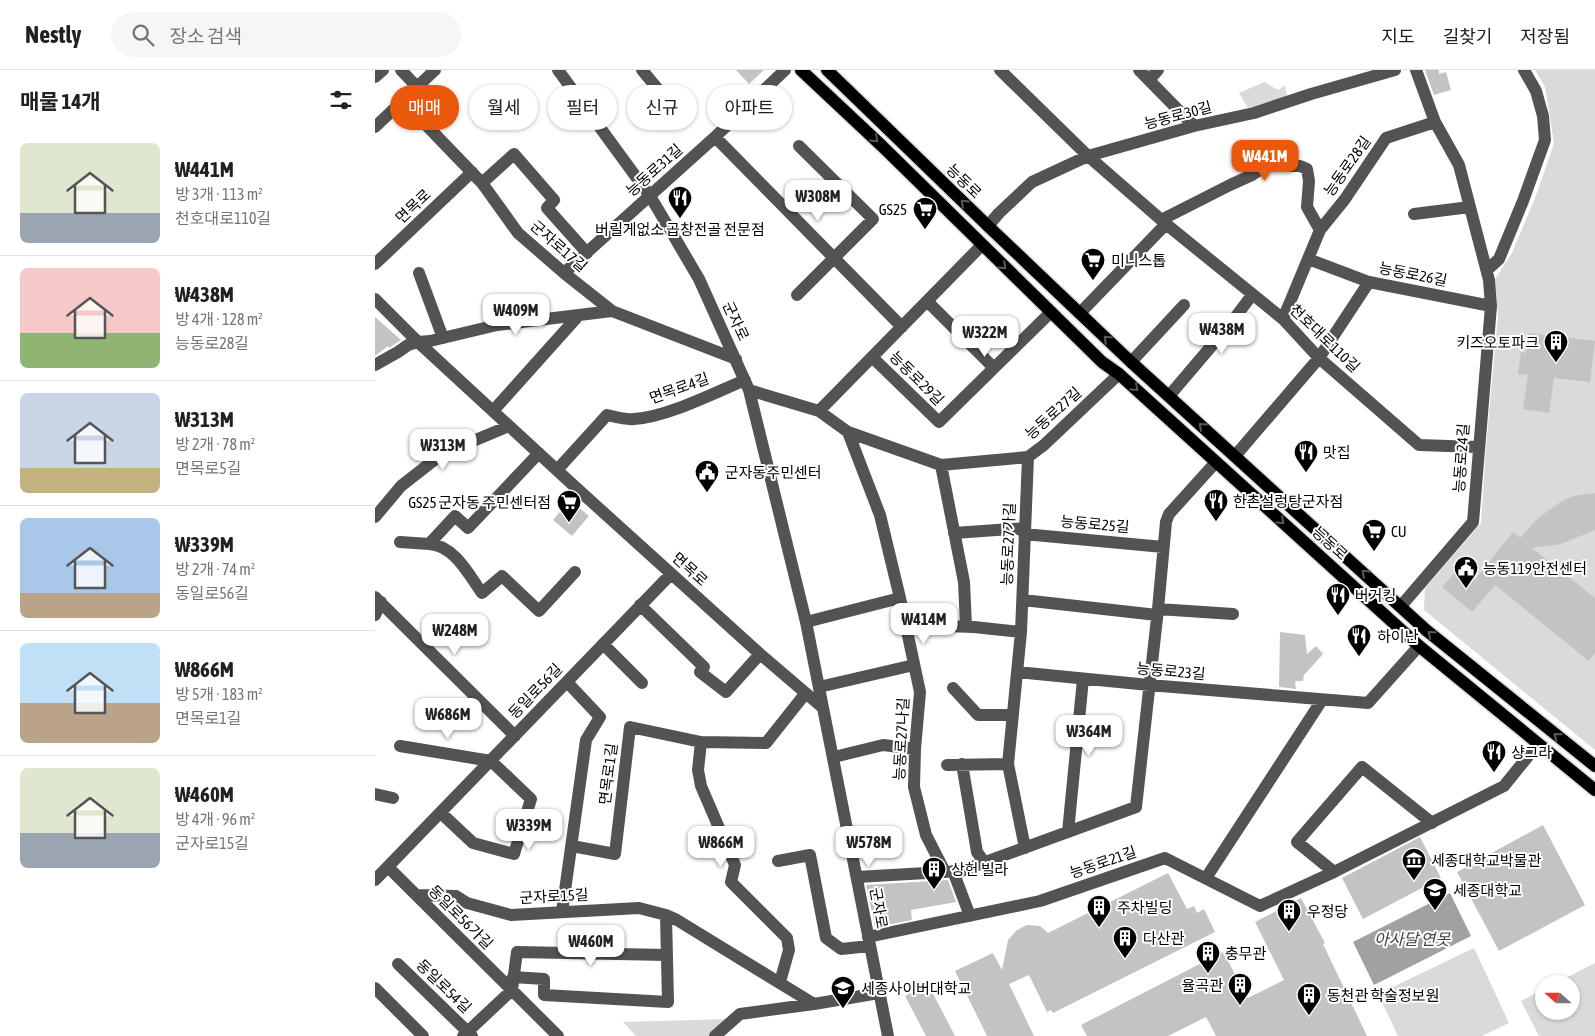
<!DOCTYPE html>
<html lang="ko">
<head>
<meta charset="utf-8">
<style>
	:root { --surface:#fff; --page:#f6f6f6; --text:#202124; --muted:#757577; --line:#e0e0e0; --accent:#ea580c }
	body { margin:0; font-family:"Asap Condensed","Noto Sans KR",sans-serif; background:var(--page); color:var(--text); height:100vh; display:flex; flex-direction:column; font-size:19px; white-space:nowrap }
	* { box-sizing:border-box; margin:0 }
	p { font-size:16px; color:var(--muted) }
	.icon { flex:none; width:28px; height:28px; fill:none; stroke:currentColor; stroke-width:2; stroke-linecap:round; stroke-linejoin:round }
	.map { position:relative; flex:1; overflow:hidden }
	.sheet { display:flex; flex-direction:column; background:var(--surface); width:375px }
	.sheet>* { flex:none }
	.guide { position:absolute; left:15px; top:15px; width:475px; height:45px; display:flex; gap:10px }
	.needle { width:32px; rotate:291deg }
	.buttons { position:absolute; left:1160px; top:905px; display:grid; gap:10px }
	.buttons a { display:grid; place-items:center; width:45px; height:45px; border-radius:50%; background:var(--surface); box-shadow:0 1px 4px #0004; font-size:25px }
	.price { position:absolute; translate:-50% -42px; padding:0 11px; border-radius:10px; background:#fff; color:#222; font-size:16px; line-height:32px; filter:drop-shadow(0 1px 2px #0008) }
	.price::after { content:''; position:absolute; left:50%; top:30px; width:15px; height:11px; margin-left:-8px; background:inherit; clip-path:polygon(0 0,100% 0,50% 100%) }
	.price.current { background:var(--accent); color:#fff }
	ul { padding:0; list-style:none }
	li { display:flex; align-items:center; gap:15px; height:125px; padding:0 20px }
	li+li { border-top:1px solid var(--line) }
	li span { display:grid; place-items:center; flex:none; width:140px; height:100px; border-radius:8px; color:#555 }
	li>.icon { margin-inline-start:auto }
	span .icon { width:60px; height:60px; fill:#fffc; stroke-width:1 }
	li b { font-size:21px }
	h2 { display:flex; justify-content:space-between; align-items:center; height:60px; padding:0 20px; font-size:21px }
	.pill { padding:0 18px; border-radius:22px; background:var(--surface); box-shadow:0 1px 4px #0004; font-size:18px; line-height:45px }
	.pill.current { background:var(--accent); color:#fff }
	header { display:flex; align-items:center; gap:30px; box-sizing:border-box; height:70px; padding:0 25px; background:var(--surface); border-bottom:1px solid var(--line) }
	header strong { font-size:24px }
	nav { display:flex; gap:28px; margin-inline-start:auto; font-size:18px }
	.search { width:350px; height:45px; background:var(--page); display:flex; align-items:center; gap:12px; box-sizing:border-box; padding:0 18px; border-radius:28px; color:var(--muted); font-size:19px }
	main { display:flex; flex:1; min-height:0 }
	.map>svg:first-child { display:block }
</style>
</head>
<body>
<header>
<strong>Nestly</strong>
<div class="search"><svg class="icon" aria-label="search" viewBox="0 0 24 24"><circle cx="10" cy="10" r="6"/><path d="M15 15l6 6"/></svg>장소 검색</div>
<nav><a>지도</a><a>길찾기</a><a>저장됨</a></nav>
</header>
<main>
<section class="sheet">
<h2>매물 14개<svg class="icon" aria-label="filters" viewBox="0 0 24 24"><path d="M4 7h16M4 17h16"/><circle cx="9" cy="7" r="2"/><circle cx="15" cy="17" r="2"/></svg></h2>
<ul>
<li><span style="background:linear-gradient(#dfe7d0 70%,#9aa5b1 0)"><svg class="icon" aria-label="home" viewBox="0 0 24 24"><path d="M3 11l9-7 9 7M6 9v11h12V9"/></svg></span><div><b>₩441M</b><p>방 3개 · 113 m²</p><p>천호대로110길</p></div></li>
<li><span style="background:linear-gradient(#f6c9c9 65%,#8fb573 0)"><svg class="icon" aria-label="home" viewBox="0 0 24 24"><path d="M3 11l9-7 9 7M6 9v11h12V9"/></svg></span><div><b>₩438M</b><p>방 4개 · 128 m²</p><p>능동로28길</p></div></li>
<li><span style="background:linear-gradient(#c9d6e8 75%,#c2b280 0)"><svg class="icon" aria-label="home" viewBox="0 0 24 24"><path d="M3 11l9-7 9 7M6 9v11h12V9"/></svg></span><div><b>₩313M</b><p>방 2개 · 78 m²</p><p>면목로5길</p></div></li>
<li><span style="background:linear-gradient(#a9c7e8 75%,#b9a48a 0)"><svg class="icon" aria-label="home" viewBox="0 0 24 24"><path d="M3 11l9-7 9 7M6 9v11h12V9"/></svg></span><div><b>₩339M</b><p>방 2개 · 74 m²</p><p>동일로56길</p></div></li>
<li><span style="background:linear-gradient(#bfe0f5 60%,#b9a48a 0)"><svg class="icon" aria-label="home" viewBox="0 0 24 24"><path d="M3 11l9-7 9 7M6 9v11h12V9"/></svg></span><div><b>₩866M</b><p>방 5개 · 183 m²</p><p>면목로1길</p></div></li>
<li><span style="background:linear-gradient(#dfe7d0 65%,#9aa5b1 0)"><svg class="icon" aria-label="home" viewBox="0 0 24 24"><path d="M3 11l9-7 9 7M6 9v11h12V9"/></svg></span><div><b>₩460M</b><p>방 4개 · 96 m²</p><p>군자로15길</p></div></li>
</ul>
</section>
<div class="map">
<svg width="1220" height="966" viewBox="0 0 1220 966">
	<rect width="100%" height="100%" fill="#fff"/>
	<path fill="#dadada" d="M 1160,0 L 1220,0 L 1220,680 L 1049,540 L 1050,518 L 1106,453 L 1111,377 L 1123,246 L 1120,209 L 1137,183 L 1162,123 L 1179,73 L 1170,17 Z
		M 889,12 L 903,20 L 910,15 L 912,27 L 873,38 L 864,23 Z
		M 1099,878 L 1134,953 L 1107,966 L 1023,966 L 1003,924 Z
		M 1220,893 L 1220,966 L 1164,966 L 1146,931 L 1169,919 L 1169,941 L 1196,941 L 1196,914 L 1179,914 Z
		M 353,949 L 335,966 L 261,966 L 248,952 Z"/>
	<path fill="#a1a1a1" d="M 1075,823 L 1096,866 L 999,915 L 978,872 Z"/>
	<path fill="#c3c3c3" d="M 361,0 L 389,0 L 374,14 Z
		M 1050,0 L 1064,0 L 1064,4 L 1071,2 L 1076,20 L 1059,25 Z
		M 0,247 L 26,270 L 14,278 L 13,276 L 0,286 Z
		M 1154,263 L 1220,271 L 1215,312 L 1179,308 L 1174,343 L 1148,339 L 1153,305 L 1143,304 L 1146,282 L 1151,283 Z
		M 1220,423 L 1220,460 L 1186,474 L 1157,478 L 1220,528 L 1220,583 L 1214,591 L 1120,515 L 1097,542 L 1067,517 L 1085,497 L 1100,510 L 1138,462 L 1145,468 L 1162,449 L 1184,433 L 1198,426 Z
		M 195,430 L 214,446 L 197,466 L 178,450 Z
		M 905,562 L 930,565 L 932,584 L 941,576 L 948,584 L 929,605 L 928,611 L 920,611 L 921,619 L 904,617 Z
		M 1168,755 L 1210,835 L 1124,881 L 1082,802 Z
		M 1045,767 L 1066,808 L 988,849 L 967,808 Z
		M 793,803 L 812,839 L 819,836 L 822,843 L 829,839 L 840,862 L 678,943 L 676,940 L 672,942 L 654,905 L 634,914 L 659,966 L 612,966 L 580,901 L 618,883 L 627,900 L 633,870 L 642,860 L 652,855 L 665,856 L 673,863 Z
		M 573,810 L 581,832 L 536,840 L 537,850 L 500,857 L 491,815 Z
		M 926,828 L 950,873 L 948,874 L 992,966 L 841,966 L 831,947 L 793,966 L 712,966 L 706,955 L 848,882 L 873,928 L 909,910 L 880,852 Z
		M 553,914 L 580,966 L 551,966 L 530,926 Z"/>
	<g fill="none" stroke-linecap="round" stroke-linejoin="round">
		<defs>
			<path id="major" d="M 426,0 L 507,76 L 727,292 L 744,304 L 1044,576 L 1220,720
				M 452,0 L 613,156 L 756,292 L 1051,560 L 1220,696"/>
		</defs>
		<use href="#major" stroke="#dbdbdb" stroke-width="15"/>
		<path stroke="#535353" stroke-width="12" d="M 26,0 L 42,17
			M 183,0 L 275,126 L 297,163 L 324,209 L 374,320 L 431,552 L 513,966
			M 267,0 L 301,41
			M 625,0 L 713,86 L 791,154 L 908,249 L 944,288 L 1044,375 L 1103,377
			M 764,0 L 819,56
			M 0,7 L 8,0
			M 774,10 L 783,0
			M 28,31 L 107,113 L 143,163 L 189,203 L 237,241 L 361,289
			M 0,57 L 60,0
			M 340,67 L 527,257
			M 107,113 L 139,84 L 179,130 L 172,138 L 212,183
			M 1039,144 L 1095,137
			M 786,150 L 855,115 L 877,105 L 890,96 L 925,96 L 932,99 L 934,111 L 932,137 L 945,160
			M 613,156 L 624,143 L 657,112 L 713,86 L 819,56 L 879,43 L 936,24 L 1020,0
			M 933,189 L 994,212
			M 0,194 L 97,102
			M 1112,200 L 1124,189 L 1148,131 L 1170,70 L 1168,46 L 1161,21 L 1149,0
			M 44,203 L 68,268
			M 189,203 L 340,67 L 410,0
			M 422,225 L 498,149 L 424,76
			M 0,229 L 43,272 L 197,414 L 385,584 L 447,637
			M 552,231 L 619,298
			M 705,243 L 791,154
			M 908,249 L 945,160 L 970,129 L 1011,68 L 1060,52
			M 497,287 L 564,352 L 676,242
			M 756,292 L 809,235
			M 0,295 L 23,282 L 33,275 L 43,272 L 55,271 L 122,255 L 237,241
			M 374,320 L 444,341 L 473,362 L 566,395 L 653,387 L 669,375 L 744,304
			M 794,326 L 856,253 L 877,225
			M 118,341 L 204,245
			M 444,341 L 607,175
			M 473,362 L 505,445 L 525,528 L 545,622 L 540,679 L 539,717 L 551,765 L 570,802
			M 860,386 L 944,288 L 994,212 L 1116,236
			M 566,395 L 589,512 L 591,556
			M 182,400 L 232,345 C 241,347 250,350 259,349 C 292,347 339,323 370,310
			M 0,447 L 26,416 L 67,384 L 134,356
			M 579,463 L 650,458
			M 649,464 L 788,477
			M 25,472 L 54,474 L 80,446 L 93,458 L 164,383
			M 54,474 C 79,475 94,505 107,523 L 127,506 L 164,541 L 200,502
			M 0,527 L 140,666
			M 648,530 L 782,545
			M 265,535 L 329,597 L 325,602 L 351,622 L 385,584
			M 1026,536 L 1098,452 L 1116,236 L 1114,210 L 1084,95 L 1060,52 L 1041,0
			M 783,539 L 858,544
			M 0,545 L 6,532
			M 431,552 L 525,528
			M 570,556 L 599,557 L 646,562
			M 228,574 L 267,613
			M 642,602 L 774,615 L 993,633 L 1044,576
			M 444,617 L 539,595
			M 578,618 L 603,645 L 638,645
			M 326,672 L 323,700 L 326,716 L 360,795 L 356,812 L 412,868 L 414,880 L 405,912
			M 25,676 L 116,691 L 156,729 L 139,784 L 98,773 L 66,743
			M 459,687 L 508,675 L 540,679
			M 587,694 L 602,782 L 609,792
			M 572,695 L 633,694
			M 0,724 L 18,728
			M 693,762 L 708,609
			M 197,776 L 240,784 L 255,657 L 326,672 L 391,673 L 430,624
			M 650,778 L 633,694 L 646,562 L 653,387
			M 403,791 L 435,785 L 451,868 L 466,879 L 495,876
			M 13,797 L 183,966
			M 578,801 L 595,846
			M 959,802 L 922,772 L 987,697 L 1057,753
			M 482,807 L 586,801 L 761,737 L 783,539 L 791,452 L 794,444 L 841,392
			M 831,808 L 947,630
			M 0,810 L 296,504
			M 42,825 L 81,826 L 92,833 L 136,845 L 264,838 L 291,845 L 302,850 L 439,934 L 504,923
			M 187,842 L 211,670 L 225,647 L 192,612
			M 493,867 L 665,831 L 790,788 L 885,836 L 959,802 L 1129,716 L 1163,674
			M 23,894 L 97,966
			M 138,907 L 169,909 L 169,925 L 293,932 L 291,845
			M 0,918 L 48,966
			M 88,966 L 137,920 L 142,882 L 292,885
			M 340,966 L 365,944 L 439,934"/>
		<use href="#major" stroke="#000" stroke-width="12"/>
	</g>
	<defs><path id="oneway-chevron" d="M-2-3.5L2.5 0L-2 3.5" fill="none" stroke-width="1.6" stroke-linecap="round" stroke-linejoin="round" transform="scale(1.25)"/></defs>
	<g stroke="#595959">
		<use href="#oneway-chevron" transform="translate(500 69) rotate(43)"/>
		<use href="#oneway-chevron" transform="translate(589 133) rotate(-136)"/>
		<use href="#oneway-chevron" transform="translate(628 196) rotate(44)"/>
		<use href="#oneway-chevron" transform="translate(732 269) rotate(-136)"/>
		<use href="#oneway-chevron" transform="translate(760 318) rotate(42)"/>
		<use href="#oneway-chevron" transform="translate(827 356) rotate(-138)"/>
		<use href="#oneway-chevron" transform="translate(906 451) rotate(42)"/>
		<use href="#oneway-chevron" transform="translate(990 503) rotate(-137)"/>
		<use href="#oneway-chevron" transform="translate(1056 564) rotate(-139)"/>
		<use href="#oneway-chevron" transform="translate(1182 666) rotate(-141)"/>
	</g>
	<defs>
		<symbol id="restaurant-pin" viewBox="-11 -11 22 30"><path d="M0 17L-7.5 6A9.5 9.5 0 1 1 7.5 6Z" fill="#000" stroke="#fff"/><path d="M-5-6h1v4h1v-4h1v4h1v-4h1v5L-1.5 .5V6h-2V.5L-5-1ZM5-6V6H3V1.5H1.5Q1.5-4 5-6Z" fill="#fff"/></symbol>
		<symbol id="supermarket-pin" viewBox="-11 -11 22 30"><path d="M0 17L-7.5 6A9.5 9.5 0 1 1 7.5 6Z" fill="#000" stroke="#fff"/><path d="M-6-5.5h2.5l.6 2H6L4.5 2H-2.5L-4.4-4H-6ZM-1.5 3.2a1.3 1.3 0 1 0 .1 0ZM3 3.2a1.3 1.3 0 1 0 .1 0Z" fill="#fff"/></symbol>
		<symbol id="building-pin" viewBox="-11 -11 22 30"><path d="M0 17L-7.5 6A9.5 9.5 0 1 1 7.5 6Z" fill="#000" stroke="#fff"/><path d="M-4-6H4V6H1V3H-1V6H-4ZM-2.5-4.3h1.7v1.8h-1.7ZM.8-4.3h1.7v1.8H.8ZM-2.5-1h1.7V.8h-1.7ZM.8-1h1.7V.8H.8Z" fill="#fff"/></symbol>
		<symbol id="civic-pin" viewBox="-11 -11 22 30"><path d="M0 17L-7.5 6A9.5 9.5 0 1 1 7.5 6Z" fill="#000" stroke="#fff"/><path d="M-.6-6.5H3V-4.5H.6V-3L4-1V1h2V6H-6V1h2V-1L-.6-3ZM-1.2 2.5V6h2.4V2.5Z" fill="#fff"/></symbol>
		<symbol id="museum-pin" viewBox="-11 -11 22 30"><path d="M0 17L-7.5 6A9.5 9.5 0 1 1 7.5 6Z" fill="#000" stroke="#fff"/><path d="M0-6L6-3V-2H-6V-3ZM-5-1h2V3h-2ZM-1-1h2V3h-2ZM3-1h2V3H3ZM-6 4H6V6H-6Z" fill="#fff"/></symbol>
		<symbol id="university-pin" viewBox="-11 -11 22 30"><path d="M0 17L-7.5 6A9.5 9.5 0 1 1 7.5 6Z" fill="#000" stroke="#fff"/><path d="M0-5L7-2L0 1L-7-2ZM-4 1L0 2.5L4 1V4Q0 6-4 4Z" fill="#fff"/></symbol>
	</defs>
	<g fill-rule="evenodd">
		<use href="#restaurant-pin" x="291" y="114" width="28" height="38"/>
		<use href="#supermarket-pin" x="536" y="125" width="28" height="38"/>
		<use href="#supermarket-pin" x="704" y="176" width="28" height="38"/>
		<use href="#building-pin" x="1167" y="258" width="28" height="38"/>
		<use href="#restaurant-pin" x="917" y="368" width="28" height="38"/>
		<use href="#civic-pin" x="318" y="388" width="28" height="38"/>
		<use href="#restaurant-pin" x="827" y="417" width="28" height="38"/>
		<use href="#supermarket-pin" x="180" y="418" width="28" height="38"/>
		<use href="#supermarket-pin" x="985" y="447" width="28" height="38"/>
		<use href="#civic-pin" x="1077" y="484" width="28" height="38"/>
		<use href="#restaurant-pin" x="949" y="511" width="28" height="38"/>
		<use href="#restaurant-pin" x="970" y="552" width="28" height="38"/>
		<use href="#restaurant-pin" x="1105" y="668" width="28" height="38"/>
		<use href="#museum-pin" x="1025" y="776" width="28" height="38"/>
		<use href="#building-pin" x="545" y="785" width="28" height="38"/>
		<use href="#university-pin" x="1046" y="806" width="28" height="38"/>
		<use href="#building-pin" x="710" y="823" width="28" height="38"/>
		<use href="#building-pin" x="900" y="827" width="28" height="38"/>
		<use href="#building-pin" x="736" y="854" width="28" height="38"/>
		<use href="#building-pin" x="819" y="869" width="28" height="38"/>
		<use href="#building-pin" x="851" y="901" width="28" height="38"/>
		<use href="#university-pin" x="454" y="904" width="28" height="38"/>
		<use href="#building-pin" x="920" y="911" width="28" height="38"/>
	</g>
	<g text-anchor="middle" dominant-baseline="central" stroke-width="4" stroke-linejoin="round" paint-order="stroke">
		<g font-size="15" fill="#000" stroke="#fff">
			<text transform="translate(803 45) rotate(-15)">능동로30길</text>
			<text transform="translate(972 96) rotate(-55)">능동로28길</text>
			<text transform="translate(279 100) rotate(-42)">능동로31길</text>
			<text transform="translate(589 111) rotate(44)">능동로</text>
			<text transform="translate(38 136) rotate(-43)">면목로</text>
			<text transform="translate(184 176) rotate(41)">군자로17길</text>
			<text transform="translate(1038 204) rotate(11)">능동로26길</text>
			<text transform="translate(361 251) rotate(65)">군자로</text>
			<text transform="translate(950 268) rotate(44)">천호대로110길</text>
			<text transform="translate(542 308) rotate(45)">능동로29길</text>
			<text transform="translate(304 318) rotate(-20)">면목로4길</text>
			<text transform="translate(678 343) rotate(-42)">능동로27길</text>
			<text transform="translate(1086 388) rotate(-86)">능동로24길</text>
			<text transform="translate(720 454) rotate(5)">능동로25길</text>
			<text transform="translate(955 473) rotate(42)">능동로</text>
			<text transform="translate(633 474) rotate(-88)">능동로27가길</text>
			<text transform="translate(315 499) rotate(42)">면목로</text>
			<text transform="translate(796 601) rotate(5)">능동로23길</text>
			<text transform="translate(160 621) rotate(-46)">동일로56길</text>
			<text transform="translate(526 669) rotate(-87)">능동로27나길</text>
			<text transform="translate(233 704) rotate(-83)">면목로1길</text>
			<text transform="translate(728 792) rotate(-19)">능동로21길</text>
			<text transform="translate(179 826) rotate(-3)">군자로15길</text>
			<text transform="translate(504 838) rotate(80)">군자로</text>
			<text transform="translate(86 847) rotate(45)">동일로56가길</text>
			<text transform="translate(69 916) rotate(44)">동일로54길</text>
		</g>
		<g font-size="15" fill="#000" stroke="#fff" text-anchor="start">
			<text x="532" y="139" text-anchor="end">GS25</text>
			<text x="305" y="159" text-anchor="middle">버릴게없소 곱창전골 전문점</text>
			<text x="736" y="190">미니스톱</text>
			<text x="1164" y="272" text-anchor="end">키즈오토파크</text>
			<text x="948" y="382">맛집</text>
			<text x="350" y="402">군자동주민센터</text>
			<text x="858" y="431">한촌설렁탕군자점</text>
			<text x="176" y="432" text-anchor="end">GS25 군자동 주민센터점</text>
			<text x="1016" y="461">CU</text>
			<text x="1108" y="498">능동119안전센터</text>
			<text x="980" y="525">버거킹</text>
			<text x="1002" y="566">하이난</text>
			<text x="1136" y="682">샹그라</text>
			<text x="1056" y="790">세종대학교박물관</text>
			<text x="576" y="799">상헌 빌라</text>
			<text x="1078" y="820">세종대학교</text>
			<text x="742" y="837">주차빌딩</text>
			<text x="932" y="841">우정당</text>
			<text x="768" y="868">다산관</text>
			<text x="850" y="883">충무관</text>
			<text x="848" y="915" text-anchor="end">율곡관</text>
			<text x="486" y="918">세종사이버대학교</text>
			<text x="952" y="925">동천관 학술정보원</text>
		</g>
		<g font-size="16" font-style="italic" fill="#424242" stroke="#fff">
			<text x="1037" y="869">아사달 연못</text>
		</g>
	</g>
</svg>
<div class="buttons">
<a><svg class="needle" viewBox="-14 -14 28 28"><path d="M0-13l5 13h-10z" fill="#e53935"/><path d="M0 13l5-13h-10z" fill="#757577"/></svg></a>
</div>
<b class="price current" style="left:890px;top:112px">₩441M</b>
<b class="price" style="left:443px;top:152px">₩308M</b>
<b class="price" style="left:141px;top:266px">₩409M</b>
<b class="price" style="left:847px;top:285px">₩438M</b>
<b class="price" style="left:610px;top:288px">₩322M</b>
<b class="price" style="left:68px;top:401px">₩313M</b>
<b class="price" style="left:549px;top:575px">₩414M</b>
<b class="price" style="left:80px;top:586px">₩248M</b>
<b class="price" style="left:73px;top:670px">₩686M</b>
<b class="price" style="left:714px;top:687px">₩364M</b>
<b class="price" style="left:154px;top:781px">₩339M</b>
<b class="price" style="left:346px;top:798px">₩866M</b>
<b class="price" style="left:494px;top:798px">₩578M</b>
<b class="price" style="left:216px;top:897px">₩460M</b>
<div class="guide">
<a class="pill current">매매</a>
<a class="pill">월세</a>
<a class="pill">필터</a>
<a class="pill">신규</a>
<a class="pill">아파트</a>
</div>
</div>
</main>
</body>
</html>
